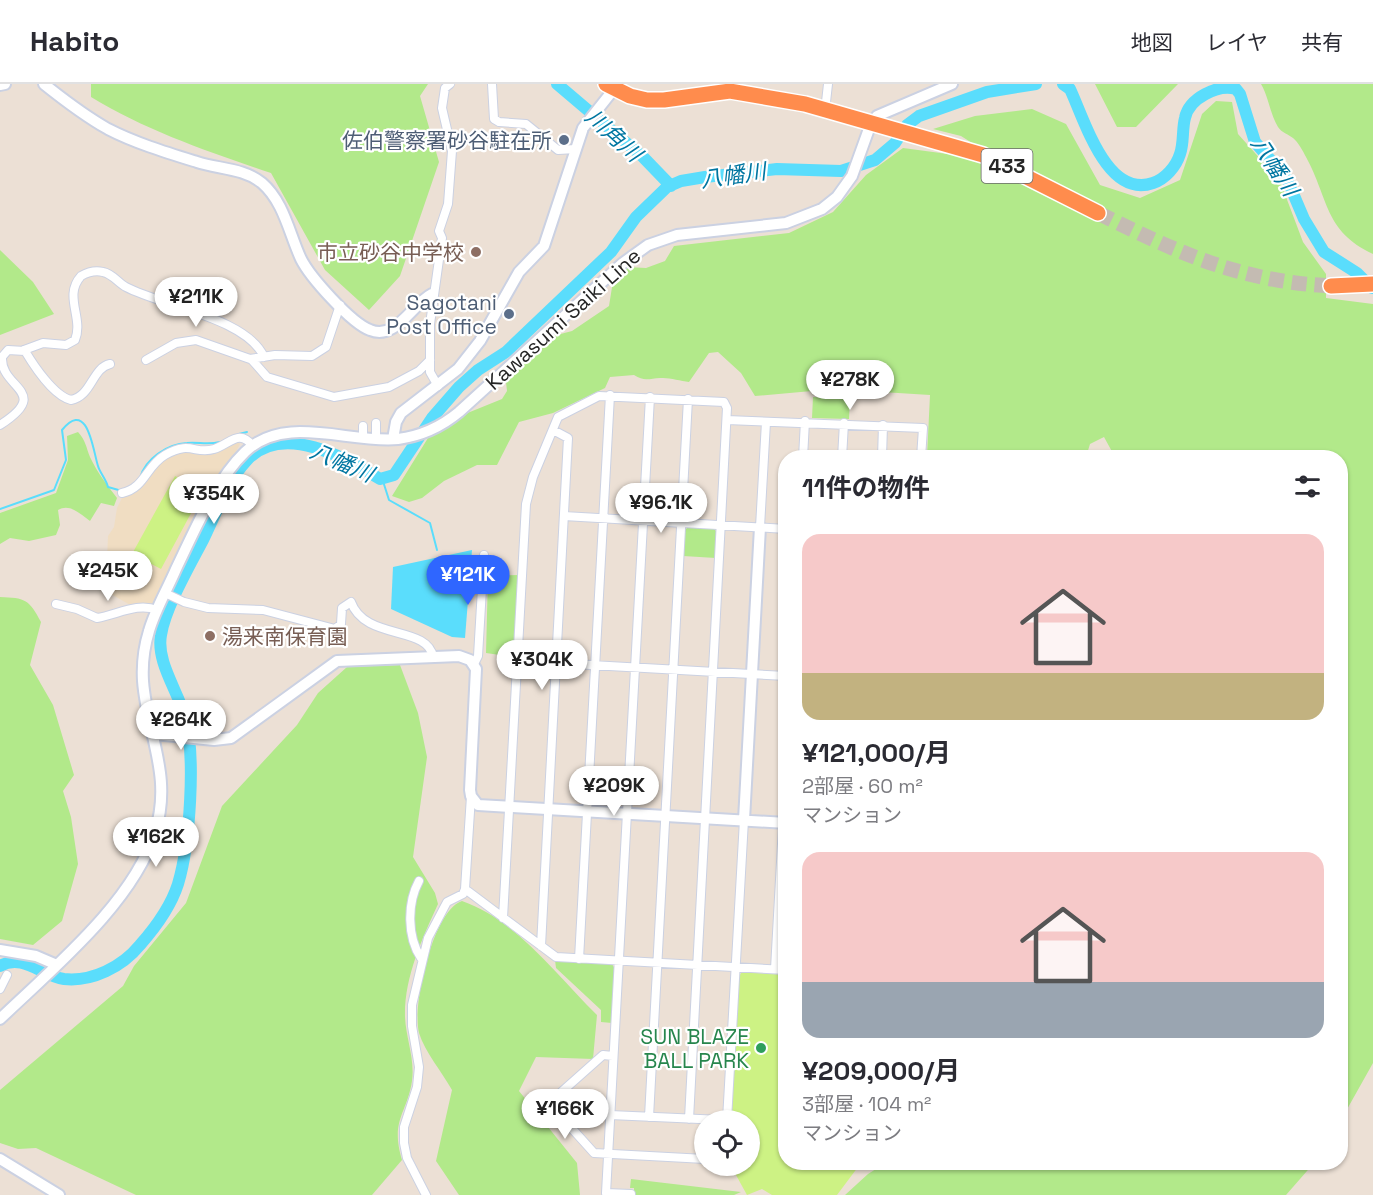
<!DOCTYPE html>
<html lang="ja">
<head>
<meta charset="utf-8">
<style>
	:root { --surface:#fff; --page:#f2f2f3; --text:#2b2b33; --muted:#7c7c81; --line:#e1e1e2; --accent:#2f66ff }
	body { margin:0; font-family:"Space Grotesk","Noto Sans JP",sans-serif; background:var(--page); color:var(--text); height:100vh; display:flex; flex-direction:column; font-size:22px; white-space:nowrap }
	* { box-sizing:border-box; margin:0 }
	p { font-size:20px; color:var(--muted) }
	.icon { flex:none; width:33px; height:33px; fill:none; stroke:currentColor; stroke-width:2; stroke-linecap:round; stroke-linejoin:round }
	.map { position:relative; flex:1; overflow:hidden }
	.details { position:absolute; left:778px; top:366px; width:570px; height:720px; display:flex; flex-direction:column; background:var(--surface); border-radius:24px; box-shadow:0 2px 4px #0004 }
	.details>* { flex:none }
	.controls { position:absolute; left:694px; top:1026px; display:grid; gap:12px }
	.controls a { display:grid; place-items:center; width:66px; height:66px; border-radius:50%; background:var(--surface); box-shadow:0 2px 4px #0004; font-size:30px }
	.price { position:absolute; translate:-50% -51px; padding:0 14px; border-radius:21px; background:#fff; color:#222; font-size:20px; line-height:39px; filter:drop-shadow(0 2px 3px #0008) }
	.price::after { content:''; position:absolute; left:50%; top:36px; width:18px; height:14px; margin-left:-9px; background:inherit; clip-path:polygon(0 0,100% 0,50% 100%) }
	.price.active { background:var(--accent); color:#fff }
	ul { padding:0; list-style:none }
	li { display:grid; align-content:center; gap:12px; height:318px; padding:0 24px }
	li span { display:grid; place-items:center; height:186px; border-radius:18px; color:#555 }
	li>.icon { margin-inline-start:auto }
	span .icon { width:108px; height:108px; fill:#fffc; stroke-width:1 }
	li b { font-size:26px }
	h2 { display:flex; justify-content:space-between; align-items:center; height:72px; padding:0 24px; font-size:26px }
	header { display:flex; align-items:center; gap:36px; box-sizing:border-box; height:84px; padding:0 30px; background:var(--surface); border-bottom:2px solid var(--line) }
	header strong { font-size:28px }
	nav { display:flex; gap:33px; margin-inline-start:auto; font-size:21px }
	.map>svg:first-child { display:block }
</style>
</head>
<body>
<header>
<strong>Habito</strong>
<nav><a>地図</a><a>レイヤ</a><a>共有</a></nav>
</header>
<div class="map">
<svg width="1373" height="1111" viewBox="0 0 1373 1111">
	<rect width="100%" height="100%" fill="#ece0d5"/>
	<path fill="#f0ddc2" d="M 237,356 L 240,360 L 153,521 L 132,522 L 109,509 L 106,498 L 108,452 L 114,443 L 117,424 L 123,412 L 139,405 L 156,379 L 180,366 L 205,368 Z"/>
	<path fill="#b2e98a" d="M 91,0 L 428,0 L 420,12 L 439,78 L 400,192 L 369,226 L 325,186 L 271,89 C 209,68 147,47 91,13 Z
		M 1095,0 L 1178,0 L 1136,43 L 1117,43 Z
		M 1261,0 L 1373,0 L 1373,170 C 1324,147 1329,115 1306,73 C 1303,67 1298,58 1293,54 C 1288,50 1282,49 1278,43 C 1270,30 1269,14 1261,0 Z
		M 1216,17 L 1232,18 L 1238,50 L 1280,97 L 1303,158 L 1326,190 L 1326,214 L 1373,220 L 1373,979 L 1341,1036 L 1341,374 L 1175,374 L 1171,368 L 1151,373 L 1115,373 L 1104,353 L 1090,360 L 1086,373 L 927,373 L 930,311 L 834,305 L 755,312 L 741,289 L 718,268 L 709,269 L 689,298 C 681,297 671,294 663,294 C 651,293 646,299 634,291 L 610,293 L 605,304 L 553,329 L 519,338 L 497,381 L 477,381 L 444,397 L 422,414 L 409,418 L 392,412 L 428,354 L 465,330 L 502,315 L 507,307 L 506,298 L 510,288 L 553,252 L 572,247 L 609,222 L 613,197 L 627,183 L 646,184 L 665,177 L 674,162 L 789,149 L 833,128 L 866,91 L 903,64 L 963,72 L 980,64 L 961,52 L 933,45 L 975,32 L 1032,25 L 1066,40 L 1100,101 L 1140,114 L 1180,96 L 1202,30 Z
		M 0,166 L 33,198 L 54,230 L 0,251 Z
		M 813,313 L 850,315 L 849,335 L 812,334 Z
		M 78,348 C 86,357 86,363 90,373 C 97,388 107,401 117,414 L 114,422 L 101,419 L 90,437 C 80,430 70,419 58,426 L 60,441 L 56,451 L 29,457 L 10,454 L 0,460 L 0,429 L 56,409 L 68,376 L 67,352 Z
		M 688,443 L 714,445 L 718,449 L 716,474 L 683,472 L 684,447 Z
		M 519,491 L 514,573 L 486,569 L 488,492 Z
		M 0,513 C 25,514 29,515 41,538 L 30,581 L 53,621 L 74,691 L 63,707 L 71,733 L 78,780 L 62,837 L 33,861 L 0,855 Z
		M 400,581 L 418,629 L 427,673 L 413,773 L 435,809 L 438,820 C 422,855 404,894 405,933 C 406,955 415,974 412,997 C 407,1030 390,1036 402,1076 L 372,1111 L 136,1111 L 36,1064 L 18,1065 L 0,1059 L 0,1006 L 123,902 L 134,882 L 186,819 L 222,722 L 297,641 L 318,609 L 347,583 Z
		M 462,817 C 517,836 557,892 597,931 L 593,975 L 536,973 L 519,1007 L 577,1079 L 580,1111 L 459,1111 L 436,1077 L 452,1006 C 442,988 425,968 419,949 C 412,921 433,826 462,817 Z
		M 555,876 L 612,880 L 615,885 L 612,939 L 601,938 L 601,926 L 556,884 Z
		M 887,1078 L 1314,1078 L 1314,1079 L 1286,1111 L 845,1111 L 868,1090 Z
		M 631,1095 L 741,1108 L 734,1111 L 634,1111 L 634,1104 L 630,1104 Z"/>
	<path fill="#cdf284" d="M 175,392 L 203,407 L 161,485 L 132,470 Z
		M 742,888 L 786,891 L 786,1078 L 861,1079 L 837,1111 L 772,1111 L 762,1105 L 747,1111 L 731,1082 L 750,1082 L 750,1036 L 731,1036 L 739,892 Z"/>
	<path fill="#5addfc" d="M 472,466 L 465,554 L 452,553 L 391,525 L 393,483 Z"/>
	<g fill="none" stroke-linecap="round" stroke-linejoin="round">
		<path stroke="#5addfc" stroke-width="2" d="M 239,350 L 247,348
			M 140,394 C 145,375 167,360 187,359 C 199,358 208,361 220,358
			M 382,394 L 389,416 L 430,439 L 437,466
			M 0,425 L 54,406 L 66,376 L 62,346 C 88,314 93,367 98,382 C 100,389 106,395 108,403 L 122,407"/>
		<path stroke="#5addfc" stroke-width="12" d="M 557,0 L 643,73 L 671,102
			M 1063,0 L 1070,5 C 1085,37 1107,115 1153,99 C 1165,95 1176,83 1180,70 C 1184,59 1182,45 1185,34 C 1189,14 1218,0 1236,5 L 1240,10 L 1255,58 L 1287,95 L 1304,135 L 1324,168 L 1357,189 L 1372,204
			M 0,882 C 23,869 42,892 64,895 C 92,898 122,883 140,861 C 155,844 171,822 178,800 C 190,760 196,672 185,633 C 178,607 156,578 161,551 C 165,524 190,481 203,456 C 216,430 227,397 247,376 C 283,338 346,374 380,395 L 394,391 L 432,334 L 459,303 L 478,286 L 506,268 L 611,168 L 636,133 L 667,103 L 681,97 L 705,93 L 777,85 L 841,87 L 875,76 L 895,59 L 907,41 L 919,32 L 987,8 L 1036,0"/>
		<path stroke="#c4bbb2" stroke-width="15" stroke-dasharray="15 8" stroke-linecap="butt" d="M 1098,129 C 1179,169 1238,197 1331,202"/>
		<defs>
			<path id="street" d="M 492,0 L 494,35 L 499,38 L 526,40 L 558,66 L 576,65
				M 825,27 L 828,0
				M 24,266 L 43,259 L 66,261 L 75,256 C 84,234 63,212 81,192 C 88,188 95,186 103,188 C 113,190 118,199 126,203 C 162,222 247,234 264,273
				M 146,276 L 176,259 L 196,256 L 250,275 L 275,271 L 312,272 L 326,263 L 340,221
				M 252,276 L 267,293 L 334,313 L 389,303 L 419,287 L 430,276
				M 438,302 L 430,288 L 430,240 L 442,154 L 439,147 L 448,120 L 452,67 L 442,24 L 445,4 L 450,0
				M 727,336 L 923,344 L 921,374
				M 376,339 L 376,355
				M 0,341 C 53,307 0,305 2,273 L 8,266 L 25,267 C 34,282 54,312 71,316 C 92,312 92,284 110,280
				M 363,354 L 363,342
				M 803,374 L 805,337
				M 842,374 L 844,339
				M 882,374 L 883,341
				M 122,409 C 145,404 146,382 165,371 C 191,356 195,371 214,365 C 230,360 239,344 253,362
				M 564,432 L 786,445
				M 760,443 L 766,338
				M 165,509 L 184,518 L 208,524 L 263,526 L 335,545 L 341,540 L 342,524 L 351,518 C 365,557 428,541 433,573
				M 56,520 L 77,525 L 97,534 C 117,531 137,518 157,526
				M 556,579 L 786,592
				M 474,580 L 478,572 L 484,471
				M 471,712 L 465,805 L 556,873 L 786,886
				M 419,797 C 407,819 407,853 421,874
				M 503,834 L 526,420 L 533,393 L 558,333 L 599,312 L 724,318 L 727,324 L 689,1035
				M 541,862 L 568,354 L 553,346
				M 579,875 L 610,311
				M 775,885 L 786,688
				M 0,905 L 7,891
				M 613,972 L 603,971 L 549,1019 L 594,1069 L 705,1075
				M 610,1031 L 722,1036
				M 649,1033 L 688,315
				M 727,1036 L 744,736
				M 631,1110 L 606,1109 L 650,313
				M 426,1111 L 407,1074 L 404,1059 L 404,1043 L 417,1003 L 419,983 L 412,942 L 412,921 L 428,854 L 447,818 L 463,810 L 465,805"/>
			<path id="secondary" d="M 44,0 C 64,16 85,32 108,45 C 135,59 168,69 197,78 C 218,85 244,84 262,99 C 284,118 289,149 301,175 C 310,193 351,239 370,246 C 396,257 412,220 432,210
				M 0,1 L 5,0
				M 393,355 L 396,338 L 401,329 L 458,285 L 480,257 L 519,188 L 544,162 L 583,44 L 614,5
				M 154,650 L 214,656 L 231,654 L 337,577 L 459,572 L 470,576 L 476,585 L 470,706 L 471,712 L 478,721 L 786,739
				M 744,736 L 760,443
				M 0,866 L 36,872 L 57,881
				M 0,935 C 52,885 134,818 155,748 C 173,692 147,651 143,597 C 142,580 144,563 149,547 C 155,526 167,506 176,485 C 194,448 215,397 245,368 C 285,329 349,360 398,355 C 421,352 441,343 459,328 L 623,179 L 648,161 L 677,151 L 786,139 L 822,125 L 837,113 L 852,92 L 870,42 L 877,32 L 952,0
				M 0,1075 L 59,1111"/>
			<path id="highway" d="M 606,0 L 630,12 L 647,16 L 664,16 L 730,7 L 805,20 L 983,71 L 1098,129
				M 1331,202 L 1373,200"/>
		</defs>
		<use href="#street" stroke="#cbd1e2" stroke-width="10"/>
		<use href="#secondary" stroke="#cbd1e2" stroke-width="14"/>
		<use href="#highway" stroke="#fff" stroke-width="18"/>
		<use href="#street" stroke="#fff" stroke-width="8"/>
		<use href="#secondary" stroke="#fff" stroke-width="10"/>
		<use href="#highway" stroke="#ff8c4d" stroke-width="15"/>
	</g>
	<g fill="#5c6f8a" stroke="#fff" stroke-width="2">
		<circle cx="564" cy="56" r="6"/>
		<circle cx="509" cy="230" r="6"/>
	</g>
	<g fill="#8d6e63" stroke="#fff" stroke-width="2">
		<circle cx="476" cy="168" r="6"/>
		<circle cx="210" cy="552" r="6"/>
	</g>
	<circle fill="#2e9e5b" stroke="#fff" stroke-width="2" cx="761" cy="964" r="6"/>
	<g text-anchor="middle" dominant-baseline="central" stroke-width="4.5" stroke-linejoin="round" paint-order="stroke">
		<rect fill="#fff" stroke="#676767" stroke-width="1.5" x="981.5" y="65" width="51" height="34" rx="4.5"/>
		<g font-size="20" font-weight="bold" fill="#262626">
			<text x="1007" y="82">433</text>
		</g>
		<g font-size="21" fill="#4e5e75" stroke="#fff" text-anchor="end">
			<text x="552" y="56">佐伯警察署砂谷駐在所</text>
			<text x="497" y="218">Sagotani<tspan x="497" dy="24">Post Office</tspan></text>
		</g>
		<g font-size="21" fill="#785e54" stroke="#fff" text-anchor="end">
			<text x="464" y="168">市立砂谷中学校</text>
			<text x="222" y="552" text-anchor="start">湯来南保育園</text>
		</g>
		<g font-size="21" fill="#262626" stroke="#fff">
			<text transform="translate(563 235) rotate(-42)">Kawasumi Saiki Line</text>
		</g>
		<g font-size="21" fill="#27864d" stroke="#fff" text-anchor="end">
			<text x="749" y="952">SUN BLAZE<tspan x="749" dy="24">BALL PARK</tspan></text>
		</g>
		<g font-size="22" font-style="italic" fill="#0076a1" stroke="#fff">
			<text transform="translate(614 51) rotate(42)">川角川</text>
			<text transform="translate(1275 82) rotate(57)">八幡川</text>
			<text transform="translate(733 91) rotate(-8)">八幡川</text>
			<text transform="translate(342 378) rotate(23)">八幡川</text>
		</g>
	</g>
</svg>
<div class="controls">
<a><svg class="icon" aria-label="locate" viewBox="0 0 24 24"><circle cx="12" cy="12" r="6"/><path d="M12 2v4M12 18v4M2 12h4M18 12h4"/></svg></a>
</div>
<b class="price" style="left:196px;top:244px">¥211K</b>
<b class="price" style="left:850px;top:327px">¥278K</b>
<b class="price" style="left:214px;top:441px">¥354K</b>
<b class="price" style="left:661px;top:450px">¥96.1K</b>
<b class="price" style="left:108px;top:518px">¥245K</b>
<b class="price active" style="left:468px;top:522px">¥121K</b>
<b class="price" style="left:542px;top:607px">¥304K</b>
<b class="price" style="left:181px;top:667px">¥264K</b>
<b class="price" style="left:614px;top:733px">¥209K</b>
<b class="price" style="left:156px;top:784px">¥162K</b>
<b class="price" style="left:565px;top:1056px">¥166K</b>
<section class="details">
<h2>11件の物件<svg class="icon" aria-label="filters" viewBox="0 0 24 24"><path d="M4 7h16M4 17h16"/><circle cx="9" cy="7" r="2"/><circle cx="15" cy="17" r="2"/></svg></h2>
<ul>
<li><span style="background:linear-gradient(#f6c9c9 75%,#c2b280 0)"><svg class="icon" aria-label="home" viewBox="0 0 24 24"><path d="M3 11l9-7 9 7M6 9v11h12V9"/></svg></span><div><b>¥121,000/月</b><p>2部屋 · 60 m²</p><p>マンション</p></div></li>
<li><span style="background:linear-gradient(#f6c9c9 70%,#9aa5b1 0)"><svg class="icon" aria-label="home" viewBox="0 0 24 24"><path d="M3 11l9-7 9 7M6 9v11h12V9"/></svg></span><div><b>¥209,000/月</b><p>3部屋 · 104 m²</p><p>マンション</p></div></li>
</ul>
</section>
</div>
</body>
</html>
